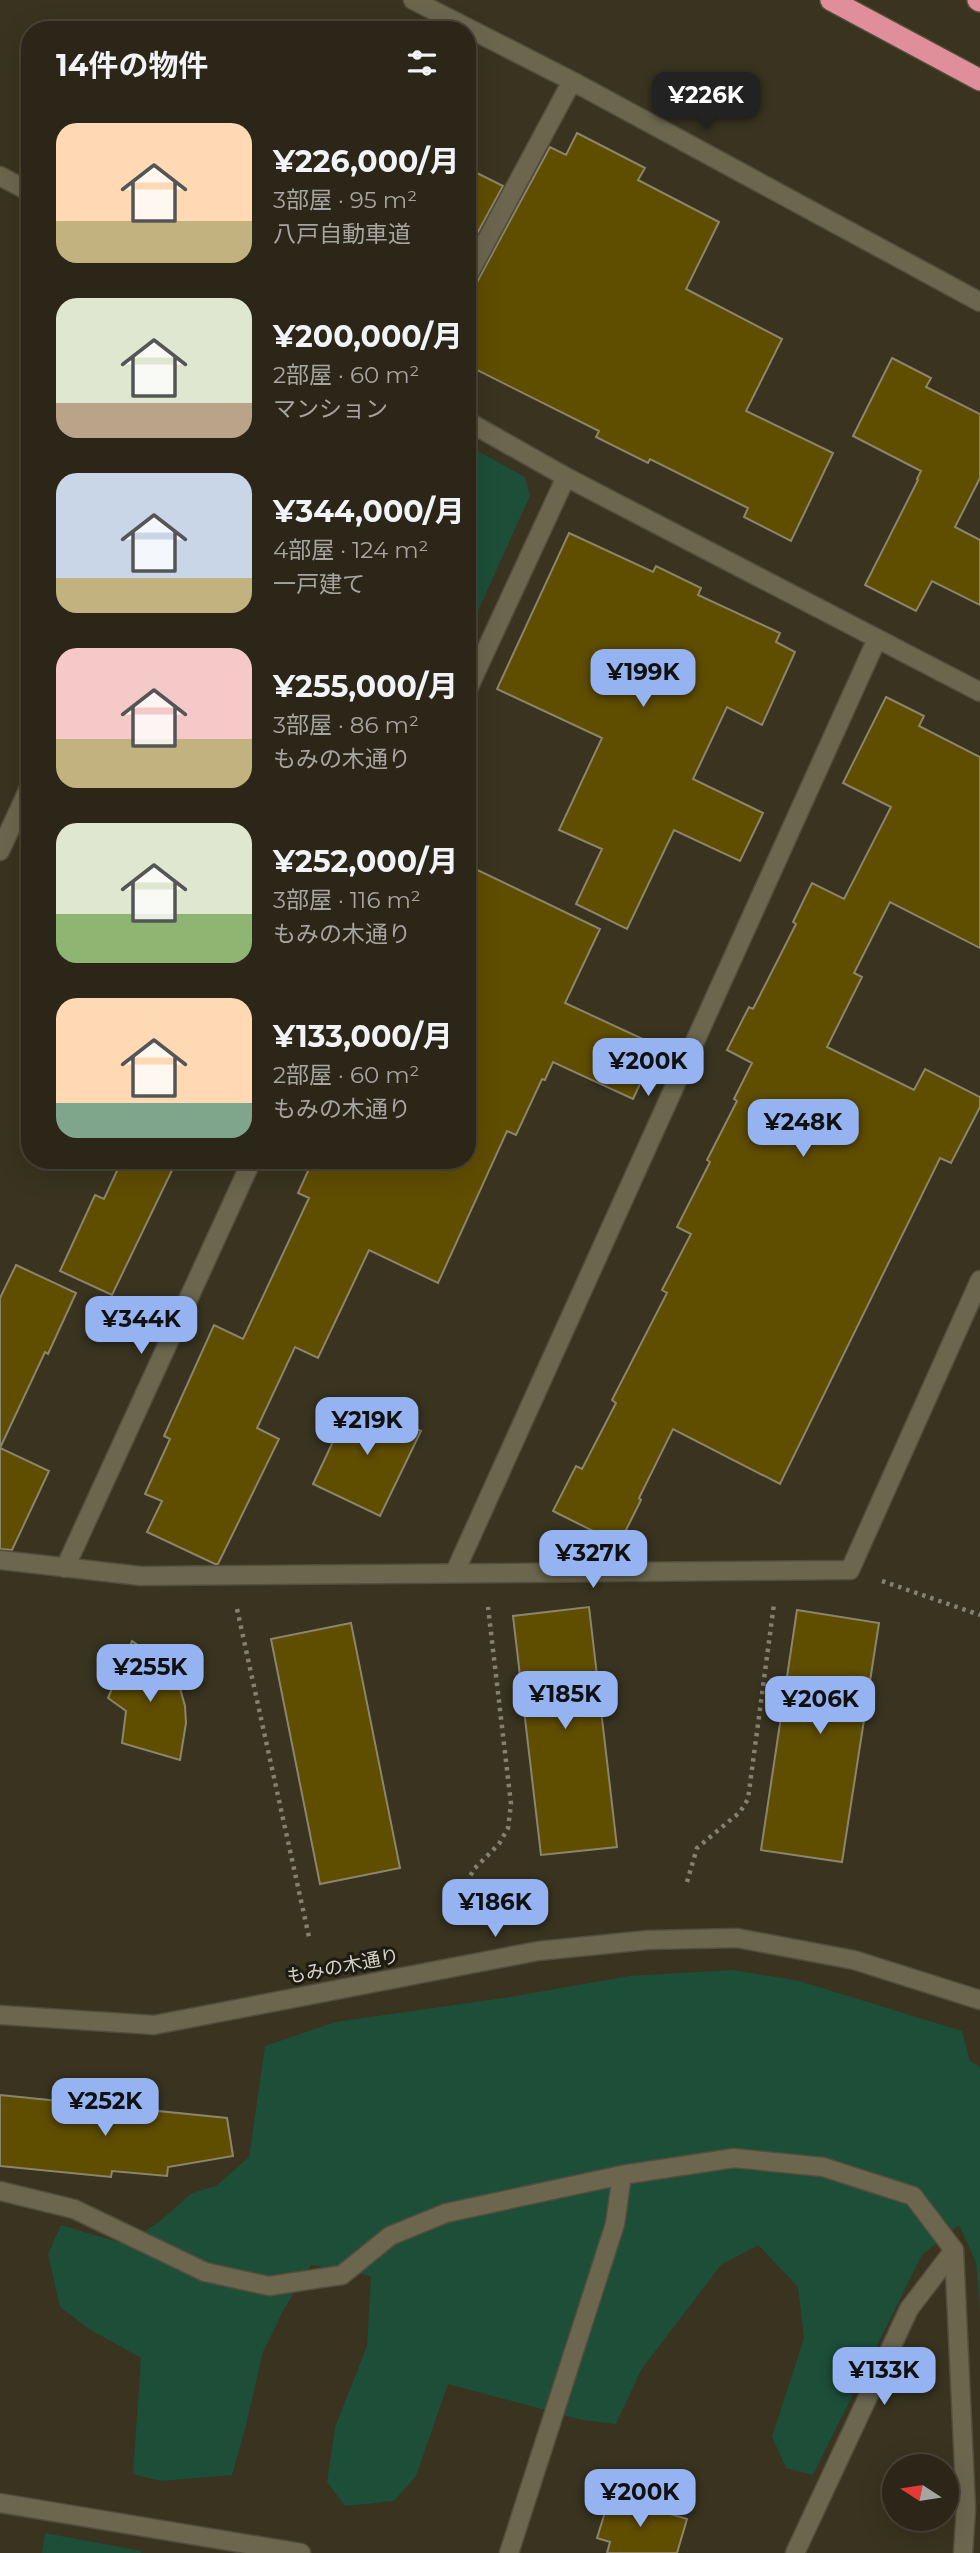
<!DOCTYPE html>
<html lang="ja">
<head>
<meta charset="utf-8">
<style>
	:root { --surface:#2b2617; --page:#373224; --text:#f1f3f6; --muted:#a6a5a1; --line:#474336; --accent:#95b2f1 }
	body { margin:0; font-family:Montserrat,"Noto Sans JP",sans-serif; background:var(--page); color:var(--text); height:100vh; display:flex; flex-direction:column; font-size:26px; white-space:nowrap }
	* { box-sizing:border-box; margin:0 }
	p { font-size:23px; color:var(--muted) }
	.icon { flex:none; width:38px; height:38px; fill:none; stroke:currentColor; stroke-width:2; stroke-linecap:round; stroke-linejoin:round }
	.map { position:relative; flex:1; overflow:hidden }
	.panel { position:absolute; left:21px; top:21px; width:455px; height:1148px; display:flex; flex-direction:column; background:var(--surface); border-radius:28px; box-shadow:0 7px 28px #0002,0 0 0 2px var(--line) }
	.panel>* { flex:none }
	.needle { width:46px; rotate:282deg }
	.fabs { position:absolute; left:882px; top:2454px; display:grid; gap:14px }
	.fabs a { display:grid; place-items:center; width:77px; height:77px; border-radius:50%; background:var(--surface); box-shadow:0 7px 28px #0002,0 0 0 2px var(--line); font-size:35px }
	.price { position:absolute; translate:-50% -60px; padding:0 16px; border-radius:14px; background:var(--accent); color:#111; font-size:23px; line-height:46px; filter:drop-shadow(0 2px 4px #0008) }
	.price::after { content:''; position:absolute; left:50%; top:42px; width:21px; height:16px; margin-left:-10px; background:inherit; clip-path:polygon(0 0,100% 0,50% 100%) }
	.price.selected { background:#222; color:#fff }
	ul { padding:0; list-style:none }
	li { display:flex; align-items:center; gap:21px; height:175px; padding:0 35px }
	li span { display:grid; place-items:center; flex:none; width:196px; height:140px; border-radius:21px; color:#555 }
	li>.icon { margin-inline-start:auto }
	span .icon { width:84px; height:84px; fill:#fffc; stroke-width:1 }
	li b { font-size:30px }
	h2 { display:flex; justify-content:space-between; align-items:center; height:84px; padding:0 35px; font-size:30px }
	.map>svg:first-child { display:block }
</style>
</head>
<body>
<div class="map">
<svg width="980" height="2553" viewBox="0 0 980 2553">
	<rect width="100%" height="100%" fill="#39331f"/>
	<path fill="#1c4e38" d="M 467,445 L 525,477 L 530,496 L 467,635 Z
		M 732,1970 L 796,1980 L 962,2031 L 970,2061 L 980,2067 L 980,2311 L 976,2262 L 959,2225 L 922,2255 L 813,2475 L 786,2468 L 772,2437 L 804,2338 L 798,2287 L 758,2245 L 721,2265 L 641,2370 L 616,2424 L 582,2420 L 448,2384 L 416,2476 L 394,2501 L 345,2506 L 327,2482 L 335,2427 L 367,2346 L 371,2276 L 311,2265 L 284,2309 L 263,2352 L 245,2429 L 232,2475 L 161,2481 L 133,2474 L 141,2358 L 89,2329 L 60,2307 L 48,2254 L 61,2225 L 125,2244 L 159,2222 L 192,2193 L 216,2186 L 249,2157 L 265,2046 L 335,2022 L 510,1997 L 629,1976 Z
		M 45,2533 L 142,2551 L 141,2553 L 42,2553 Z"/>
	<path fill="#5f4d00" stroke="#8c856e" stroke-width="2" d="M 577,133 L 645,168 L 638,180 L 719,222 L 686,289 L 782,339 L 746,411 L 833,453 L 791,541 L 744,517 L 748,508 L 650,459 L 648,463 L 596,437 L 599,431 L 467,365 L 467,288 L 477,282 L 550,147 L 566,155 Z
		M 467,168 L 503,186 L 467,252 Z
		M 892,358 L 931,378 L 926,387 L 980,414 L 980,478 L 955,527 L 980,540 L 980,605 L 932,581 L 916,611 L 865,585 L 918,480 L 917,479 L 921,471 L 853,436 Z
		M 569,533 L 653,572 L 656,566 L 701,588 L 698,595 L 780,633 L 776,642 L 795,652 L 762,725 L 727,707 L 693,779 L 763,813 L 740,861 L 674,830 L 627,929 L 576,904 L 602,849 L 559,830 L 602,738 L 497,689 Z
		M 886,697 L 924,716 L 919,726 L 980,757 L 980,948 L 890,902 L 854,973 L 862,977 L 827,1047 L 914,1090 L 925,1069 L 980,1097 L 980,1107 L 951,1163 L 940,1158 L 780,1484 L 673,1429 L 639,1498 L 641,1500 L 619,1544 L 553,1511 L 576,1466 L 582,1469 L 616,1403 L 612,1400 L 667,1293 L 662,1290 L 691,1234 L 677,1227 L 710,1162 L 707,1160 L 737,1101 L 734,1099 L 752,1063 L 727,1050 L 749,1007 L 753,1009 L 796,924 L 793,922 L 812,883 L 844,899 L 891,807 L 843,783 Z
		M 467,865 L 600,929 L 565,1003 L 658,1046 L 633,1099 L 553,1062 L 545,1080 L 542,1079 L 516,1135 L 507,1131 L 438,1283 L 369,1250 L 318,1358 L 295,1347 L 257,1428 L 279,1439 L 218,1564 L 215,1564 L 147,1532 L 162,1501 L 145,1494 L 170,1439 L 164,1436 L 214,1325 L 243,1339 L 309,1198 L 298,1193 L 313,1160 L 467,1160 Z
		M 122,1160 L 177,1160 L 112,1295 L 60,1271 L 95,1195 L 104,1199 Z
		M 16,1265 L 76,1293 L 48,1354 L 45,1352 L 0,1448 L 49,1471 L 12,1550 L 0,1549 L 0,1298 Z
		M 353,1399 L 421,1431 L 380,1516 L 313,1484 Z
		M 589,1607 L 617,1847 L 541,1855 L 513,1616 Z
		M 797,1610 L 879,1623 L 842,1862 L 761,1850 Z
		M 351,1623 L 400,1868 L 320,1884 L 271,1639 Z
		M 132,1641 L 170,1666 L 168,1670 L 179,1685 L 185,1706 L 186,1723 L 180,1760 L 122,1743 L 126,1711 L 108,1698 Z
		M 0,2095 L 227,2118 L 233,2156 L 168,2167 L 167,2176 L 112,2171 L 111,2177 L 0,2166 Z
		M 610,2496 L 687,2519 L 677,2553 L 607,2553 L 610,2542 L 597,2538 Z"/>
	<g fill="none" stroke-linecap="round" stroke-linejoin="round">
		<defs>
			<path id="minor" d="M 413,0 L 572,81 L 980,302
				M 0,176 L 30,192
				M 467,277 L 572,81
				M 467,421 L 566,477 L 980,692
				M 467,691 L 566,477
				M 0,851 L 30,786
				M 0,1560 L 141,1576 L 850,1570 L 980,1280
				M 65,1568 L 252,1160
				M 455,1572 L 877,639
				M 0,2015 L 154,2025 L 538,1951 L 648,1940 L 737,1938 L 854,1960 L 980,2000
				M 0,2191 L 74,2209 L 205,2272 L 269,2286 L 342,2275 L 390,2236 L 446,2213 L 622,2175 L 734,2158 L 823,2167 L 913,2196 L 954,2250 L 966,2509 L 963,2553
				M 0,2503 L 301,2553
				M 509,2553 L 615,2224 L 622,2175
				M 795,2553 L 909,2309 L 954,2250"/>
			<path id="highway" d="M 831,0 L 980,80
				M 978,0 L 980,1"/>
		</defs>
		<use href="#minor" stroke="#534e3c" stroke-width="21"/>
		<use href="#highway" stroke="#534e3c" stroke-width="24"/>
		<path stroke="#858070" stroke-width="4.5" stroke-dasharray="3.5 5" stroke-linecap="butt" d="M 882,1581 L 980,1615
			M 237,1609 L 309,1937
			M 687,1882 L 697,1848 L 740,1812 L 748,1799 L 774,1604
			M 464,1908 L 465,1886 L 474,1869 L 499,1844 L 508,1828 L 511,1804 L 488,1607"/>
		<use href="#minor" stroke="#6c664f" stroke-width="18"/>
		<use href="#highway" stroke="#df8e9a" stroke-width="21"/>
	</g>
	<g text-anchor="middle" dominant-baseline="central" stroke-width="6" stroke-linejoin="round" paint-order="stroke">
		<g font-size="19" fill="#d5d2c6" stroke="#1e1b12">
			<text transform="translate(343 1966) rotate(-11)">もみの木通り</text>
		</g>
	</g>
</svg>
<div class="fabs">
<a><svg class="needle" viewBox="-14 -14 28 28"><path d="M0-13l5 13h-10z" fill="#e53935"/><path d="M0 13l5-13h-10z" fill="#a6a5a1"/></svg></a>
</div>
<b class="price selected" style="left:706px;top:132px">¥226K</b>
<b class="price" style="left:643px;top:709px">¥199K</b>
<b class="price" style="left:648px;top:1098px">¥200K</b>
<b class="price" style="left:803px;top:1159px">¥248K</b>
<b class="price" style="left:141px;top:1356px">¥344K</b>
<b class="price" style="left:367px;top:1457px">¥219K</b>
<b class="price" style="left:593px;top:1590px">¥327K</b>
<b class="price" style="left:150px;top:1704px">¥255K</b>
<b class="price" style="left:565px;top:1731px">¥185K</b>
<b class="price" style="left:820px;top:1736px">¥206K</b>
<b class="price" style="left:495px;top:1939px">¥186K</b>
<b class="price" style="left:105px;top:2138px">¥252K</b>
<b class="price" style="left:884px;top:2407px">¥133K</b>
<b class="price" style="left:640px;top:2529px">¥200K</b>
<section class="panel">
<h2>14件の物件<svg class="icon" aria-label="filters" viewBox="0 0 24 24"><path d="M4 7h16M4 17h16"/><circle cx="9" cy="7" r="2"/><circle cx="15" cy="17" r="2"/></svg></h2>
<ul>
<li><span style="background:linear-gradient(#ffd9b3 70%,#c2b280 0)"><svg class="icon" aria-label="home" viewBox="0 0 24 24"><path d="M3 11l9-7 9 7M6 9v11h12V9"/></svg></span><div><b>¥226,000/月</b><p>3部屋 · 95 m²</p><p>八戸自動車道</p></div></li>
<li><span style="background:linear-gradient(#dfe7d0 75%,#b9a48a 0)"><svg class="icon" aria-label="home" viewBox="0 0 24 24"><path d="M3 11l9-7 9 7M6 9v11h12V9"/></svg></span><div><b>¥200,000/月</b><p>2部屋 · 60 m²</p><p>マンション</p></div></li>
<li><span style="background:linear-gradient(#c9d6e8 75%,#c2b280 0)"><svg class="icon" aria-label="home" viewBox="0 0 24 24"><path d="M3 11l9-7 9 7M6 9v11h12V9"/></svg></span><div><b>¥344,000/月</b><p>4部屋 · 124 m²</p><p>一戸建て</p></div></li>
<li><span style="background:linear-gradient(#f6c9c9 65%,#c2b280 0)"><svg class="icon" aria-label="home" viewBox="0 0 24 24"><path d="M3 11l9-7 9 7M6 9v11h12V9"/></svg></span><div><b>¥255,000/月</b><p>3部屋 · 86 m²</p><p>もみの木通り</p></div></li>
<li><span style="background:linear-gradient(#dfe7d0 65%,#8fb573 0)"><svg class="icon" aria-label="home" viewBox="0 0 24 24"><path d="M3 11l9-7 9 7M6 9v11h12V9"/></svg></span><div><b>¥252,000/月</b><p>3部屋 · 116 m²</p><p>もみの木通り</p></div></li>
<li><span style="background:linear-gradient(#ffd9b3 75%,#7fa58c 0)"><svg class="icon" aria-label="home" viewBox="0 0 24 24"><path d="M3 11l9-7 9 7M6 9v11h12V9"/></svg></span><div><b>¥133,000/月</b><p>2部屋 · 60 m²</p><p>もみの木通り</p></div></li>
</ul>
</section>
</div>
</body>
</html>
